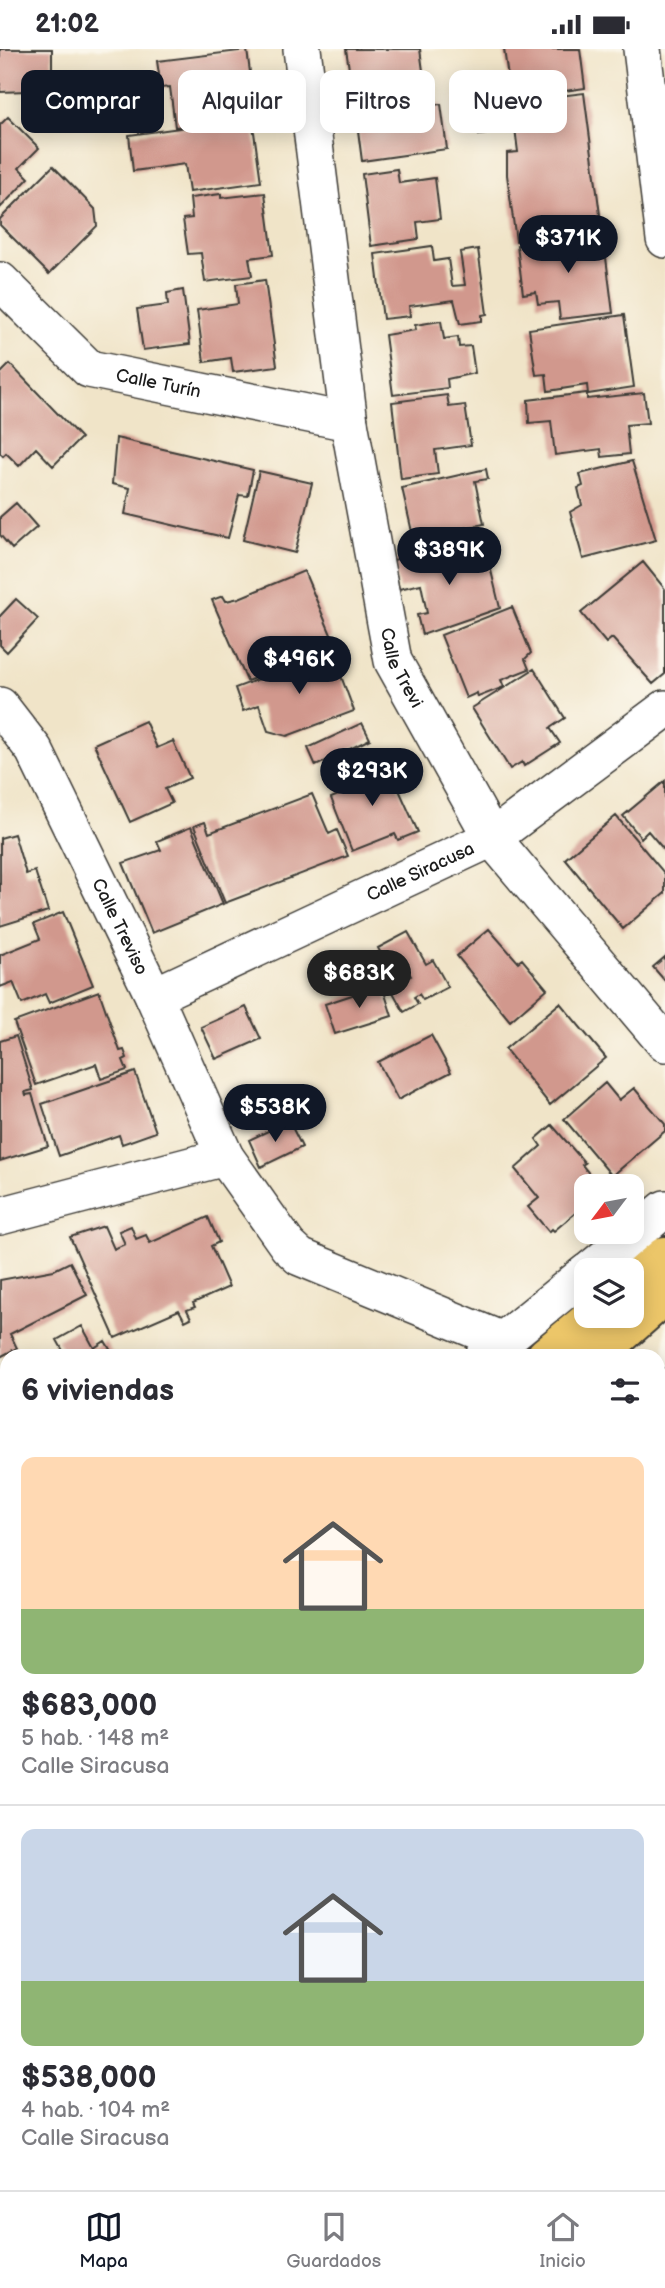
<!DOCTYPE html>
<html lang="es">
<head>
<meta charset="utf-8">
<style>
	:root { --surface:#fff; --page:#f7f7f7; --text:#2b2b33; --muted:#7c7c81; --line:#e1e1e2; --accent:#111827 }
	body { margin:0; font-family:"Balsamiq Sans",sans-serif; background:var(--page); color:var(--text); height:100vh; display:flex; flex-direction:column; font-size:26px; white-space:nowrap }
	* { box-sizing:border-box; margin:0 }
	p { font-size:23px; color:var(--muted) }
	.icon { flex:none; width:38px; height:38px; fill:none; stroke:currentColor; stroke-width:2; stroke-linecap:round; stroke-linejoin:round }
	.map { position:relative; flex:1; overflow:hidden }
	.panel { position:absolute; left:0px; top:1300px; width:665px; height:842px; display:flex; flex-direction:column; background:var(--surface); border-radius:21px 21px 0 0; box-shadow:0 4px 18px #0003 }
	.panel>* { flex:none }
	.guide { position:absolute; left:21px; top:21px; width:623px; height:63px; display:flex; gap:14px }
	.needle { width:46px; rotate:238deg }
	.fabs { position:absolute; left:574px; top:1125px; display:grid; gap:14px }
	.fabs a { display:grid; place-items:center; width:70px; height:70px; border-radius:14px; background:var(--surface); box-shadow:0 4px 18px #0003; font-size:35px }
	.price { position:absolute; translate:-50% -60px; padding:0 16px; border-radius:24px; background:var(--accent); color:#fff; font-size:23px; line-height:46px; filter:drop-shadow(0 2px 4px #0008) }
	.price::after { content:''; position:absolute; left:50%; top:42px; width:21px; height:16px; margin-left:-10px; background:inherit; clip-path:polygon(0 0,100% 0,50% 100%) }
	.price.current { background:#222; color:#fff }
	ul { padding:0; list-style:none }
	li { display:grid; align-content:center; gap:14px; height:371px; padding:0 21px }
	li+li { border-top:2px solid var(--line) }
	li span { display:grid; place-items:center; height:217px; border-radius:14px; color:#555 }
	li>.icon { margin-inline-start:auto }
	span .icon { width:126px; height:126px; fill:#fffc; stroke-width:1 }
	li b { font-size:30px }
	h2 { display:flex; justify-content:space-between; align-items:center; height:84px; padding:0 21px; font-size:30px }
	.tag { padding:0 24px; border-radius:14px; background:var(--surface); box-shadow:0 4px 18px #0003; font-size:24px; line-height:63px }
	.tag.current { background:var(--accent); color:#fff }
	.status { display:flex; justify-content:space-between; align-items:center; height:49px; padding:0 35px; background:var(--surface); direction:ltr }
	.status svg { height:19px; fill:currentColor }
	.menu { display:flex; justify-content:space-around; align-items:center; height:98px; border-top:2px solid var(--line); background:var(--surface); font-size:19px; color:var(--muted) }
	.menu a { display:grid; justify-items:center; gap:4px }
	.menu .current { color:var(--accent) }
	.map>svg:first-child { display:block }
</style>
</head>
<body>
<div class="status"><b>21:02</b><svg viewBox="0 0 49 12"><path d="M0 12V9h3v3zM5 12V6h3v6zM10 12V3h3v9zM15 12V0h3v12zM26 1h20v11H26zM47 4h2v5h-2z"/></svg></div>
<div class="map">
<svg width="665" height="2141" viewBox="0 0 665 2141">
	<rect width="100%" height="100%" fill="#fbf7ec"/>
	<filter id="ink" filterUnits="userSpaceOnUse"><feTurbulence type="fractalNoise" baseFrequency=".0143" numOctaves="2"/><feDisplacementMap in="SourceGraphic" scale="14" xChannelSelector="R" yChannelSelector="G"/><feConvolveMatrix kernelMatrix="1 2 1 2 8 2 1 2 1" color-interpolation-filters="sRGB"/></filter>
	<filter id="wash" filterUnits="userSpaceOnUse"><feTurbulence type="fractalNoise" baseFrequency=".00686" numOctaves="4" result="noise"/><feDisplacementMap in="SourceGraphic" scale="28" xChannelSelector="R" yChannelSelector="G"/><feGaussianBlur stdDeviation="1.57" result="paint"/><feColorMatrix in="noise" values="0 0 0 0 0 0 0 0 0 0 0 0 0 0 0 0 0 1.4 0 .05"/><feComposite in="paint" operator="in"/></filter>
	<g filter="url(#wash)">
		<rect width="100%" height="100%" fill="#f0e4c8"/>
		<g id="blocks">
			<path fill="#d1988d" d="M 0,0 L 52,0 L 52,50 L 26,51 L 26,42 L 0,43 Z
				M 346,0 L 420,0 L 423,22 L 379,28 L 380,36 L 352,40 Z
				M 504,0 L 580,0 L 585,39 L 511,50 Z
				M 247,1 L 256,68 L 175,78 L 170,38 L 161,39 L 157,12 Z
				M 423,42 L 425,57 L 441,55 L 447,100 L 362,112 L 354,51 Z
				M 584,44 L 602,181 L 516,192 L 507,126 L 507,104 L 518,103 L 514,71 L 507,72 L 508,82 L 479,86 L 476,57 Z
				M 8,68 L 39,99 L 19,119 L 29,129 L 0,159 L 0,76 Z
				M 252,69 L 261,133 L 189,143 L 185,115 L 133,122 L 129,86 Z
				M 53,117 L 95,160 L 97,177 L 49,225 L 0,176 L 0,170 Z
				M 397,120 L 399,134 L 435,129 L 440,170 L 417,173 L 419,190 L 371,197 L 362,125 Z
				M 265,144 L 273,206 L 249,209 L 252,227 L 205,233 L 201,204 L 188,205 L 183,170 L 192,169 L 190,149 L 221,145 L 221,149 Z
				M 603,185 L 613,264 L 560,270 L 558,253 L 538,255 L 536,243 L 523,245 L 517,196 Z
				M 432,197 L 434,212 L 448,210 L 452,237 L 465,236 L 460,203 L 478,200 L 487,265 L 482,266 L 482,272 L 460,275 L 454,251 L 409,257 L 410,267 L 383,270 L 375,205 Z
				M 265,231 L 277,317 L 233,323 L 231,309 L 204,313 L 197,261 L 238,255 L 236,235 Z
				M 183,241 L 190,295 L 143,301 L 137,260 L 168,256 L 167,244 Z
				M 624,266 L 634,338 L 588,345 L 587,336 L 548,342 L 546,325 L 536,326 L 529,280 Z
				M 441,272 L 444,290 L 458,288 L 459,298 L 471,297 L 475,324 L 447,330 L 448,339 L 393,346 L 385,286 L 416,281 L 415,276 Z
				M 10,315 L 81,389 L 53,417 L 36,399 L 19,417 L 6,404 L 3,407 L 0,404 L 0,325 Z
				M 587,344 L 587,350 L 644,344 L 648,374 L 626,376 L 629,405 L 602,408 L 601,400 L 555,406 L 551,372 L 529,374 L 528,351 Z
				M 447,346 L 449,358 L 465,356 L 471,396 L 435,401 L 438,425 L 401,430 L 392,353 Z
				M 116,389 L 253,421 L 248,447 L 239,446 L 228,489 L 125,465 L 130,439 L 112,435 Z
				M 632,412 L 656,491 L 583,510 L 570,463 L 582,456 L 578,439 L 583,437 L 580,425 Z
				M 486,420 L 488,430 L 475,432 L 484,475 L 441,484 L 443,490 L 415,496 L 402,439 Z
				M 259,422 L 312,434 L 295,504 L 243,491 Z
				M 16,454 L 37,478 L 12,500 L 0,486 L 0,468 Z
				M 458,500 L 461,511 L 487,505 L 500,559 L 422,586 L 417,566 L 427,564 L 421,535 L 399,540 L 393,511 L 417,506 L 419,509 Z
				M 643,513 L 665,540 L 665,625 L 653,635 L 612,589 L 606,594 L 581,564 Z
				M 304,522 L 332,588 L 267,616 L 270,623 L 247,632 L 212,551 L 223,547 L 226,552 L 239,549 Z
				M 16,550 L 38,570 L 7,603 L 0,596 L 0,567 Z
				M 512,558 L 531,604 L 525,610 L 529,620 L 501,631 L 504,638 L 478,648 L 477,644 L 466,649 L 441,586 Z
				M 332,603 L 354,662 L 287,687 L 268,682 L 259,656 L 243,662 L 235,639 Z
				M 534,620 L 565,669 L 550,679 L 560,694 L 524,717 L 522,713 L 510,720 L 472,659 Z
				M 145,672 L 157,699 L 173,692 L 190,729 L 165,740 L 172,754 L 130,773 L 94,695 Z
				M 362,674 L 370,690 L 316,717 L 308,699 Z
				M 374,716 L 379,728 L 391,723 L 418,783 L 398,791 L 395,785 L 352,802 L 331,749 L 341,745 L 335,732 Z
				M 665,732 L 665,802 L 648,782 L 641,789 L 623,767 Z
				M 312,745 L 329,785 L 337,781 L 348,807 L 225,854 L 194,777 L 205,773 L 209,784 Z
				M 616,767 L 665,825 L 665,844 L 623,880 L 565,810 Z
				M 191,778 L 223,855 L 152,884 L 123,814 L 161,801 L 157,792 Z
				M 14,785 L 26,825 L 35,822 L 48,862 L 0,877 L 0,789 Z
				M 63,863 L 93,936 L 49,954 L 45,945 L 22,955 L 13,933 L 0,938 L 0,906 L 40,890 L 34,875 Z
				M 489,880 L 518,913 L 522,910 L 547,940 L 510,972 L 457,907 Z
				M 408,883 L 426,915 L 433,911 L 448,938 L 423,951 L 419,945 L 414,948 L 418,955 L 404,963 L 390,938 L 411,927 L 409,924 L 388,935 L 379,918 L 386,914 L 378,899 Z
				M 665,908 L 665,932 L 653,918 Z
				M 382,936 L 392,967 L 335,985 L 325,955 Z
				M 99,942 L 120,1002 L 124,1001 L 127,1009 L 123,1011 L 127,1021 L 101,1030 L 96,1015 L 36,1036 L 14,973 Z
				M 560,954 L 606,1009 L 550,1056 L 505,1000 Z
				M 246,958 L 261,990 L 216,1010 L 201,978 Z
				M 431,986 L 451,1023 L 398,1051 L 378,1013 Z
				M 16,987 L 33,1041 L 25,1043 L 26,1046 L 32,1045 L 48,1097 L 0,1112 L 0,992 Z
				M 135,1023 L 156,1083 L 122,1095 L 119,1086 L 59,1107 L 42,1055 Z
				M 605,1034 L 619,1051 L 634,1039 L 665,1075 L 665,1082 L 612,1127 L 564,1070 Z
				M 289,1072 L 302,1098 L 261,1118 L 249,1091 Z
				M 552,1076 L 585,1114 L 582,1116 L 600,1138 L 586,1138 L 586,1155 L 554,1182 L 552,1180 L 549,1183 L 528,1158 L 539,1149 L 515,1120 L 541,1097 L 536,1090 Z
				M 208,1168 L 219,1193 L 211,1197 L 229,1238 L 193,1254 L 195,1258 L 187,1261 L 191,1269 L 185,1272 L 179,1261 L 115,1289 L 70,1188 L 104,1177 L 114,1200 L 125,1195 L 119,1182 L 131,1177 L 136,1190 L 146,1186 L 150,1194 Z
				M 70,1213 L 87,1246 L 10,1285 L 17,1299 L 0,1308 L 0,1231 L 54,1221 Z
				M 82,1277 L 94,1299 L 105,1292 L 114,1307 L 66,1307 L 57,1291 Z
				M 0,1440 L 7,1448 L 7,1463 L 0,1469 Z
				M 665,1572 L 665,1786 L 658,1784 L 658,1622 L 663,1603 L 658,1602 L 658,1584 L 661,1585 Z
				M 658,1813 L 662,1814 L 660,1819 L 665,1821 L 665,1864 L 658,1862 Z
				M 658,1883 L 665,1885 L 664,1902 L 658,1900 Z
				M 7,2057 L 7,2135 L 171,2135 L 174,2138 L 170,2141 L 0,2141 L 0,2062 Z
				M 665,2094 L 665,2141 L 635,2141 L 637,2135 L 658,2135 L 658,2111 Z"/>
		</g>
	</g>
	<g filter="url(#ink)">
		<use href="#blocks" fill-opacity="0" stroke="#3c3a36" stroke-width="2"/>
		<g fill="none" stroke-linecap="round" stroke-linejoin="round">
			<defs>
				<g id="minor">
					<path id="s1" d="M 302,0 L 349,373 L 393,612 L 492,789 L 665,994"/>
					<path d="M 642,0 L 665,190"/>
					<path id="s2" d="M 0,232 L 89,320 L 349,373"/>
					<path id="s3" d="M 0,657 L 34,701 L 154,947 L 225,1108 L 288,1197 L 300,1208 L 503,1292"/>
					<path id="s4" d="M 154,947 L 492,789 L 665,660"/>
					<path d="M 0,1167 L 225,1108"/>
					<path d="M 589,1222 L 665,1160"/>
					<path d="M 484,1307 L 586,1224"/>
					<path d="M 658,1439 L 665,1433"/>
					<path d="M 0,1641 L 7,1648"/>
					<path d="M 0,1698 L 7,1692"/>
					<path d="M 0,1974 L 7,1969"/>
				</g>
				<path id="trunk" d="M 632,1235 L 665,1207
					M 546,1307 L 594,1267
					M 596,1307 L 665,1246
					M 658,1347 L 665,1339
					M 0,1745 L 7,1740
					M 0,1808 L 7,1802
					M 0,1861 L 7,1855
					M 0,1923 L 7,1917"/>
			</defs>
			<use href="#minor" stroke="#3c3a36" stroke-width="40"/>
			<use href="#trunk" stroke="#3c3a36" stroke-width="42"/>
			<use href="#minor" stroke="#fff" stroke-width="37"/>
			<use href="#trunk" stroke="#ecc669" stroke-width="38"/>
		</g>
	</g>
	<g text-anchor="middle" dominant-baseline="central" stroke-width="5" stroke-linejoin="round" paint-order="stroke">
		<g font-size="18" fill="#1c1c1c" stroke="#fbf7ec">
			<text stroke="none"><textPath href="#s2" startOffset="196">Calle Turín</textPath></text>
			<text stroke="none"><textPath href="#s1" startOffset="628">Calle Trevi</textPath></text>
			<text stroke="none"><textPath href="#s4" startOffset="294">Calle Siracusa</textPath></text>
			<text stroke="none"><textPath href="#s3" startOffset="252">Calle Treviso</textPath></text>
		</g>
	</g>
</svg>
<div class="fabs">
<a><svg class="needle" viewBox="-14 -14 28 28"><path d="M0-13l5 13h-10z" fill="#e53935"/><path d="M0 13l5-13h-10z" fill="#7c7c81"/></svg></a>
<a><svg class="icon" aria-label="layers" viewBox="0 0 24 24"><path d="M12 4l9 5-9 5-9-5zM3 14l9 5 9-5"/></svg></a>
</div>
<b class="price" style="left:568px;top:226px">$371K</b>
<b class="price" style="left:449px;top:538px">$389K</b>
<b class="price" style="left:299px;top:647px">$496K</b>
<b class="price" style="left:372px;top:759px">$293K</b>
<b class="price current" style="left:359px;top:961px">$683K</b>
<b class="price" style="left:275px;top:1095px">$538K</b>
<div class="guide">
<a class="tag current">Comprar</a>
<a class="tag">Alquilar</a>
<a class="tag">Filtros</a>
<a class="tag">Nuevo</a>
</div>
<section class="panel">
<h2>6 viviendas<svg class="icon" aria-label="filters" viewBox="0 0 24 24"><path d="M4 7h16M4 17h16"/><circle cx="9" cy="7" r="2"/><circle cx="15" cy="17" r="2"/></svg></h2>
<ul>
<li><span style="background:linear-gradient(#ffd9b3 70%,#8fb573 0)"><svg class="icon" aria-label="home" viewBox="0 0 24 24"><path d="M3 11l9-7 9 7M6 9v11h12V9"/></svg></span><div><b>$683,000</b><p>5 hab. · 148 m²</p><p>Calle Siracusa</p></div></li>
<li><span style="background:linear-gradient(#c9d6e8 70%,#8fb573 0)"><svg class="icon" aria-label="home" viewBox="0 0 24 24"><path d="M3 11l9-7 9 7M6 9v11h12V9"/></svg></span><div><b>$538,000</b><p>4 hab. · 104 m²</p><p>Calle Siracusa</p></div></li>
</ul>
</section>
</div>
<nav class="menu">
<a class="current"><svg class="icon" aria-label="map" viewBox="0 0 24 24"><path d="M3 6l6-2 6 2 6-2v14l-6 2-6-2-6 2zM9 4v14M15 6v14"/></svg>Mapa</a>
<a><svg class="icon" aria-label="saved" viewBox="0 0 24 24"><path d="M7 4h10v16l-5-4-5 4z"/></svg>Guardados</a>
<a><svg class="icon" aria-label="home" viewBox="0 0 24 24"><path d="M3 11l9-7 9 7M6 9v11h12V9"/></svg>Inicio</a>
</nav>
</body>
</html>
